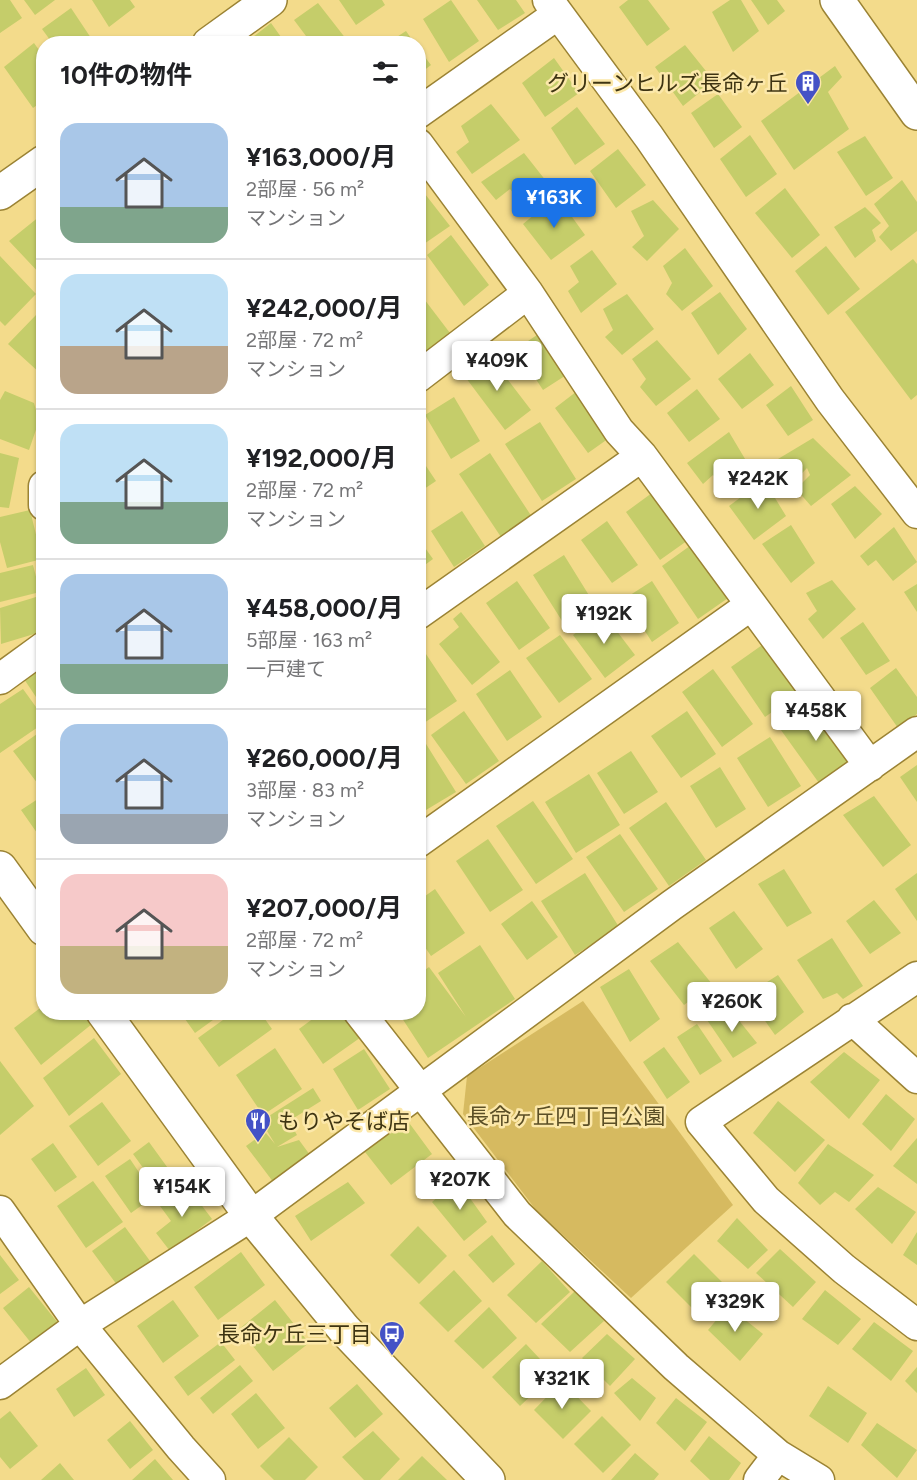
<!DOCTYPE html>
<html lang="ja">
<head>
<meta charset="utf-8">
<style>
	:root { --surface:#fff; --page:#f6f6f6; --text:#202124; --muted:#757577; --line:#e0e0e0; --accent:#1a73e8 }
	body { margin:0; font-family:Figtree,"Noto Sans JP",sans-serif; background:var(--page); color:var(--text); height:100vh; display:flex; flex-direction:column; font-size:22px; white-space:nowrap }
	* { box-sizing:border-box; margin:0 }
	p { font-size:20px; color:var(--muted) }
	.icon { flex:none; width:33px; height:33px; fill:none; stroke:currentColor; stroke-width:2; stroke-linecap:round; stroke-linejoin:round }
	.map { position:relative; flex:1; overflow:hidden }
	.side { position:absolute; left:36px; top:36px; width:390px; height:984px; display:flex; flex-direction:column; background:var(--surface); border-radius:24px; box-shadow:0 2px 4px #0004 }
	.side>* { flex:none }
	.price { position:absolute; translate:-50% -51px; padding:0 14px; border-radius:6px; background:#fff; color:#222; font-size:20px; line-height:39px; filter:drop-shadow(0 2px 3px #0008) }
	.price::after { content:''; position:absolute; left:50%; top:36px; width:18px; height:14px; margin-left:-9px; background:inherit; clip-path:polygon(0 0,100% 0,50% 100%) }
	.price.active { background:var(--accent); color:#fff }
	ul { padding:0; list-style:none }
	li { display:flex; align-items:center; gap:18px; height:150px; padding:0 24px }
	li+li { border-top:2px solid var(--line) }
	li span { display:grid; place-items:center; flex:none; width:168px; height:120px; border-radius:18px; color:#555 }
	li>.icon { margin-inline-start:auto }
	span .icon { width:72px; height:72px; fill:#fffc; stroke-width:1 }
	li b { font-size:26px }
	h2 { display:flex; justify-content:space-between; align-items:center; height:72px; padding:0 24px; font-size:26px }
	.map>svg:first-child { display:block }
</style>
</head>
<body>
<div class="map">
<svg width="917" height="1480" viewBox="0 0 917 1480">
	<rect width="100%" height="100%" fill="#f3db8b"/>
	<path fill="#d6ba60" d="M 583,1001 L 733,1205 L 631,1298 L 536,1210 L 463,1114 L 467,1076 Z"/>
	<path fill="#c5cd6a" d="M 0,0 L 10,0 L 22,18 L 0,33 Z
		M 24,0 L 55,0 L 35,15 Z
		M 92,0 L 130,0 L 135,7 L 109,27 Z
		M 339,0 L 382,0 L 385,5 L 356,25 Z
		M 451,0 L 479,41 L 449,62 L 423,19 Z
		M 477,0 L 516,0 L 525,13 L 498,30 Z
		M 628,0 L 648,0 L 670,29 L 647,46 L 619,7 Z
		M 730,0 L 741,0 L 759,31 L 733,52 L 712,12 Z
		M 751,0 L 777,0 L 785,11 L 768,25 Z
		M 318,3 L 350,44 L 312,44 L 294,20 Z
		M 71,8 L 95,44 L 53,44 L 42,29 Z
		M 271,23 L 286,44 L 251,44 L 249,40 Z
		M 406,31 L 415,44 L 386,44 Z
		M 34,43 L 44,57 L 44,100 L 33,108 L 4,67 Z
		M 685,45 L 714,81 L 683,106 L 655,67 Z
		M 418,48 L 431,65 L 418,75 Z
		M 554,58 L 579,93 L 545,117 L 522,83 Z
		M 835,66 L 842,77 L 828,92 L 849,129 L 794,170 L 761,121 Z
		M 718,94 L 742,127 L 714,148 L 691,113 Z
		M 491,104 L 520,140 L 472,174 L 456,152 L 469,142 L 461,126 Z
		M 577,107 L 605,144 L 575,165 L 551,128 Z
		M 750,135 L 777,174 L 746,197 L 720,159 Z
		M 865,136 L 893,178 L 866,196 L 837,152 Z
		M 618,149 L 646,185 L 616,208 L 590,171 Z
		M 524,153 L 550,186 L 524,205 L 510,189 L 496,200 L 481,182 Z
		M 902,180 L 917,202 L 917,231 L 891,251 L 879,237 L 889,226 L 874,204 Z
		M 418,185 L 450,226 L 421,246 L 418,242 Z
		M 785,188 L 820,235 L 792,258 L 755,213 Z
		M 557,196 L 585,235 L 551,260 L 523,224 Z
		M 653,200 L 679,229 L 647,261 L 632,247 L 644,236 L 631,211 Z
		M 865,207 L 881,223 L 872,230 L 876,241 L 855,258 L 834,227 Z
		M 40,216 L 44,219 L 42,276 L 9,241 Z
		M 451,235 L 489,285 L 464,306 L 427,255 Z
		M 826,246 L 860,289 L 828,315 L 795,271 Z
		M 685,248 L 713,286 L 682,311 L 666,294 L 672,283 L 663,266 Z
		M 592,250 L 617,284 L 581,313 L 568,291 L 579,282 L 570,266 Z
		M 0,256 L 36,294 L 5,326 L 0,321 Z
		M 913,259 L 917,264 L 917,395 L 911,400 L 845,312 Z
		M 418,291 L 450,333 L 423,354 L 418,347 Z
		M 720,292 L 747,329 L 718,355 L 691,313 Z
		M 627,294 L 654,329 L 622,355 L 605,337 L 613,330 L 603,309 Z
		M 36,315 L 44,322 L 44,370 L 41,374 L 8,344 Z
		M 543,331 L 571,372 L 543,390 L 516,349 Z
		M 657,340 L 691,379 L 656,406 L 640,387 L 646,379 L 632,359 Z
		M 750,353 L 774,385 L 742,409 L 718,379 Z
		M 489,355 L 531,410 L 505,430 L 463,374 Z
		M 585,385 L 619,431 L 588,453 L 555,408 Z
		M 791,386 L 813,420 L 788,436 L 766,405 Z
		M 697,389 L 720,419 L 689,442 L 667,413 Z
		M 5,391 L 34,403 L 39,421 L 29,450 L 0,439 L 0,400 Z
		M 454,397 L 480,441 L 451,459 L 425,415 Z
		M 540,422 L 576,479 L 542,501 L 505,444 Z
		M 729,432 L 754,474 L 729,492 L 713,475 L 703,484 L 687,463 Z
		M 813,438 L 851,475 L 811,506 L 796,489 L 810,475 L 807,468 L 792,484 L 778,459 Z
		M 0,453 L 19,458 L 9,508 L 0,507 Z
		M 490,453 L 532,517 L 501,537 L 459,474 Z
		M 418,454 L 436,481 L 418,493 Z
		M 764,480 L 786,516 L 754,540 L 729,506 Z
		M 855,486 L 882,514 L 855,539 L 831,504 Z
		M 656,490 L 691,538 L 660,560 L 626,512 Z
		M 30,510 L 42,559 L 7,568 L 0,542 L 0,517 Z
		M 462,511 L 485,546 L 454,567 L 431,531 Z
		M 607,521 L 638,565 L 612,583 L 581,540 Z
		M 791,525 L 815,563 L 791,583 L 762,544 Z
		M 894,527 L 917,562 L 893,581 L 876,560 L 868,566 L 860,556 Z
		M 418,538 L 433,559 L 418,570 Z
		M 694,543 L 731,596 L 698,619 L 662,566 Z
		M 564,555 L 595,605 L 564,624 L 533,575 Z
		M 33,565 L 40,592 L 0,602 L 0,573 Z
		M 832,580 L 856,609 L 823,639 L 808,619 L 817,611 L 806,593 Z
		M 517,581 L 550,628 L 519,650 L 486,603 Z
		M 652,581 L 679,623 L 652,642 L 624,599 Z
		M 917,584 L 917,612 L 904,592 Z
		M 36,597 L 44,621 L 44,631 L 1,644 L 0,608 Z
		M 461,612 L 500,662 L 472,685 L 439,644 L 459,627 L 453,619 Z
		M 603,613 L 635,655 L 605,678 L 573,635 Z
		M 863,622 L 890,661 L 866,675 L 840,638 Z
		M 560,635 L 592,679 L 559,703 L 526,658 Z
		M 765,643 L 799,693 L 765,717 L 731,667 Z
		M 426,654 L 457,701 L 424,723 L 418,715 L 418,659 Z
		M 44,667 L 44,709 L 24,679 Z
		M 896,668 L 917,697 L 917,714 L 898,728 L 870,688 Z
		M 713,669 L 753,724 L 722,747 L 682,692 Z
		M 510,670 L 542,717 L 507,741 L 476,694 Z
		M 23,689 L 44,718 L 44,723 L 0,753 L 0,704 Z
		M 814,701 L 855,758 L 819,783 L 778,726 Z
		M 464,711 L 499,761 L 466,784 L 431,735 Z
		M 687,711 L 716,754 L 681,778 L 651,736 Z
		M 44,729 L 44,792 L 13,751 Z
		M 418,731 L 456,792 L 421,813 L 418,808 Z
		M 770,737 L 801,786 L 768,807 L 737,758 Z
		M 631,751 L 658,792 L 624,814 L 597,773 Z
		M 917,765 L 917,802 L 900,777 Z
		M 720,767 L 746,809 L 716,828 L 690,786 Z
		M 589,774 L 620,825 L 576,853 L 545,802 Z
		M 44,795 L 44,843 L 21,810 Z
		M 874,796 L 911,845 L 883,867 L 843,815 Z
		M 533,801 L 573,859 L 536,884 L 496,826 Z
		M 666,802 L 706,860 L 669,886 L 629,828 Z
		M 620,834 L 658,889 L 624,912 L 586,857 Z
		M 488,839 L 523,890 L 490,912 L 456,861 Z
		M 784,869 L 812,913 L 787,927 L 758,884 Z
		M 585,873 L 619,927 L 575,955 L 541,901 Z
		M 917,873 L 917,921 L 895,889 Z
		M 435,889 L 465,933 L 431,956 L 418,937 L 418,901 Z
		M 874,900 L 901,933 L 870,954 L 846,921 Z
		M 532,901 L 558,937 L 527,960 L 501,924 Z
		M 734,911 L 763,949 L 736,969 L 709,928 Z
		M 832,938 L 863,986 L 843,999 L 837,993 L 823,999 L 797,960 Z
		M 678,942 L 712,984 L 684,1005 L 650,961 Z
		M 480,945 L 515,999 L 428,1058 L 398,1012 L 418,1012 L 418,975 L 429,967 L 466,1017 L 438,973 Z
		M 629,969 L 660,1019 L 630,1042 L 600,987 Z
		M 778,975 L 804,1012 L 775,1035 L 747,995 Z
		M 44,1005 L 44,1012 L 83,1012 L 92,1024 L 41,1065 L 14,1028 Z
		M 729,1008 L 757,1043 L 733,1058 L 707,1020 Z
		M 180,1012 L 224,1012 L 195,1033 Z
		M 234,1012 L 260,1012 L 272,1029 L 219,1067 L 198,1038 Z
		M 322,1012 L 348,1012 L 364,1035 L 323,1064 L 299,1029 Z
		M 697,1024 L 722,1061 L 700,1075 L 677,1037 Z
		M 94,1038 L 121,1074 L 69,1116 L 43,1078 Z
		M 664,1047 L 690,1082 L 667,1099 L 643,1062 Z
		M 275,1048 L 302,1089 L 263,1115 L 236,1075 Z
		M 364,1049 L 390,1089 L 358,1110 L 333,1069 Z
		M 844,1052 L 880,1080 L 849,1119 L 810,1082 Z
		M 0,1061 L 34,1106 L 0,1135 Z
		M 313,1088 L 321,1101 L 289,1121 L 297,1135 L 277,1147 L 299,1140 L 310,1155 L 274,1183 L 246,1146 L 265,1132 L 275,1144 L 261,1121 Z
		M 886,1094 L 915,1119 L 891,1151 L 862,1124 Z
		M 778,1101 L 825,1140 L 795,1172 L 753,1133 Z
		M 102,1102 L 131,1141 L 98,1166 L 69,1126 Z
		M 407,1120 L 432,1154 L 391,1185 L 365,1152 Z
		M 917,1138 L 917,1184 L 893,1166 Z
		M 149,1142 L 170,1171 L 154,1183 L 133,1154 Z
		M 53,1143 L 77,1177 L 55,1192 L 31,1159 Z
		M 828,1144 L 874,1175 L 849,1202 L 835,1192 L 820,1205 L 798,1183 Z
		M 130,1159 L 155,1196 L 131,1213 L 105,1176 Z
		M 457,1180 L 487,1222 L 464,1241 L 432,1202 Z
		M 93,1181 L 123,1222 L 86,1248 L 57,1206 Z
		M 348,1182 L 365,1203 L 311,1241 L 295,1216 Z
		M 187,1186 L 212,1219 L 170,1251 L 156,1233 L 171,1221 L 160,1206 Z
		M 878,1187 L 916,1212 L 892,1244 L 855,1209 Z
		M 737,1218 L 768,1250 L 748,1269 L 717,1241 Z
		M 418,1226 L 447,1256 L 419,1284 L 390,1255 Z
		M 125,1227 L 153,1265 L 120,1289 L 92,1251 Z
		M 917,1232 L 917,1265 L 903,1255 Z
		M 492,1235 L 515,1264 L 493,1283 L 468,1255 Z
		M 780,1249 L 816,1282 L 793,1307 L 756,1273 Z
		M 241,1252 L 265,1285 L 218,1320 L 194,1287 Z
		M 694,1254 L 723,1283 L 695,1311 L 666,1282 Z
		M 0,1255 L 19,1280 L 0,1294 Z
		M 542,1261 L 570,1292 L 536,1323 L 507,1295 Z
		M 454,1270 L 482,1301 L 448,1332 L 419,1303 Z
		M 29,1287 L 58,1323 L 32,1344 L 3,1308 Z
		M 576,1290 L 604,1321 L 570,1352 L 541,1324 Z
		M 825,1290 L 861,1319 L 838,1345 L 802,1319 Z
		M 173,1300 L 199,1336 L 163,1363 L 137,1326 Z
		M 275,1300 L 309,1343 L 273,1371 L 239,1329 Z
		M 728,1306 L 763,1334 L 740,1361 L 708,1330 Z
		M 489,1307 L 517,1338 L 483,1369 L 454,1341 Z
		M 874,1322 L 913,1351 L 891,1381 L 852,1349 Z
		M 607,1334 L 635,1359 L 610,1386 L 582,1358 Z
		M 221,1342 L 235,1360 L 188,1396 L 174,1377 Z
		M 526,1344 L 554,1374 L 520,1406 L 492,1377 Z
		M 240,1365 L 253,1381 L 213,1414 L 200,1398 Z
		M 917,1367 L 917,1393 L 905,1381 Z
		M 86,1368 L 105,1395 L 74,1417 L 56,1389 Z
		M 632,1378 L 656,1398 L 640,1421 L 614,1393 Z
		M 562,1381 L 591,1411 L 563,1439 L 534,1410 Z
		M 357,1384 L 383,1414 L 355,1438 L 329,1408 Z
		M 828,1386 L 867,1413 L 848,1443 L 809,1416 Z
		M 256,1393 L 285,1428 L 258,1449 L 231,1414 Z
		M 676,1398 L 707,1422 L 685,1451 L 656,1423 Z
		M 10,1411 L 38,1446 L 10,1469 L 0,1457 L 0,1419 Z
		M 602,1416 L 631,1445 L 603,1473 L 574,1444 Z
		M 130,1421 L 153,1450 L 130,1469 L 107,1440 Z
		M 877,1423 L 917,1450 L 897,1478 L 861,1445 Z
		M 373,1431 L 400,1459 L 380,1480 L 364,1480 L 342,1457 Z
		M 709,1436 L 741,1463 L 729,1480 L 710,1480 L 690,1461 Z
		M 289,1437 L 318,1467 L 305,1480 L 274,1480 L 260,1466 Z
		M 635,1453 L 659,1474 L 654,1480 L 611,1480 Z
		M 422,1456 L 447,1480 L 398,1480 Z
		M 155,1459 L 173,1480 L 132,1480 Z
		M 60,1463 L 74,1480 L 41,1480 Z"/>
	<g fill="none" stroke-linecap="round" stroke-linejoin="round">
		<defs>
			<path id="minor" d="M 548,0 L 649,137 L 830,400 L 917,513
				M 418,113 L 558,14
				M 418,144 L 528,293 L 619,431 L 642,456 L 870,766
				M 418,377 L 528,293
				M 44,486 L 44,505
				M 418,614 L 642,456
				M 0,679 L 44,647
				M 418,842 L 751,605
				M 917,977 L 701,1122 L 766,1200 L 844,1269 L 917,1325
				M 359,1012 L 517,1214 L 676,1367 L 778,1455 L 819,1480
				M 852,1019 L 917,1078
				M 0,1211 L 80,1325 L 181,1448 L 210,1480
				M 0,1384 L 80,1325 L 251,1216 L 672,905 L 917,732
				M 759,1480 L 778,1455"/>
			<path id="tertiary" d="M 837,0 L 917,113
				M 209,44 L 270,0
				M 0,193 L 44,162
				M 0,868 L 44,929
				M 103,1012 L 251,1216 L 344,1329 L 488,1480"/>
		</defs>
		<use href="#minor" stroke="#9b8334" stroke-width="33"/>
		<use href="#tertiary" stroke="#9b8334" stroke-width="36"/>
		<use href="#minor" stroke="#fff" stroke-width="30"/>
		<use href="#tertiary" stroke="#fff" stroke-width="33"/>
	</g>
	<defs>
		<symbol id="building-pin" viewBox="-11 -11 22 30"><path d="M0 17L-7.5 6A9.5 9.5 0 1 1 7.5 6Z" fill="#4452c6" stroke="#fce8aa"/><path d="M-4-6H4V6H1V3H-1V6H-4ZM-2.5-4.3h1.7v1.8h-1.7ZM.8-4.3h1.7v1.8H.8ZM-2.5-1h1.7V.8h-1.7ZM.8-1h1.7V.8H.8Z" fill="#fff"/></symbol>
		<symbol id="restaurant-pin" viewBox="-11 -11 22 30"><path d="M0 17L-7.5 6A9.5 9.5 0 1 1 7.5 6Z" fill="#4452c6" stroke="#fce8aa"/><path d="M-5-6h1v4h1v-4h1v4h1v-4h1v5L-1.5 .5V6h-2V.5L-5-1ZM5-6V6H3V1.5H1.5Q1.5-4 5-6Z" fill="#fff"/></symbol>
		<symbol id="bus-pin" viewBox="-11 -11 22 30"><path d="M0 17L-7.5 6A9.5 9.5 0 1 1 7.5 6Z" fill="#4452c6" stroke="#fce8aa"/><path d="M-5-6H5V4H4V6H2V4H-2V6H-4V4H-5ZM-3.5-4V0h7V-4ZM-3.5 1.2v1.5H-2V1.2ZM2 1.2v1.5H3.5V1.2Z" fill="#fff"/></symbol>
	</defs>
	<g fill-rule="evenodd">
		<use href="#building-pin" x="793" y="68" width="30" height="40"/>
		<use href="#restaurant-pin" x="243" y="1106" width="30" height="40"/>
		<use href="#bus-pin" x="377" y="1319" width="30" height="40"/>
	</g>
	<g text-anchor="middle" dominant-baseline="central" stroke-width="5" stroke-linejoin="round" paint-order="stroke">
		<g font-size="22" fill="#3e3412" stroke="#fce8aa" text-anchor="end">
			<text x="788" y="83">グリーンヒルズ長命ヶ丘</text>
			<text x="278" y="1121" text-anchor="start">もりやそば店</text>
			<text x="372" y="1334">長命ケ丘三丁目</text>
		</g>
		<g font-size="22" fill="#5b4f26" stroke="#fce8aa">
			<text x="566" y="1116">長命ヶ丘四丁目公園</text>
		</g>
	</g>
</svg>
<b class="price active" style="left:554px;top:229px">¥163K</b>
<b class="price" style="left:497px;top:392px">¥409K</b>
<b class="price" style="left:758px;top:510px">¥242K</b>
<b class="price" style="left:604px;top:645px">¥192K</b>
<b class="price" style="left:816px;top:742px">¥458K</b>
<b class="price" style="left:732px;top:1033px">¥260K</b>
<b class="price" style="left:460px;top:1211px">¥207K</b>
<b class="price" style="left:182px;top:1218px">¥154K</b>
<b class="price" style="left:735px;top:1333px">¥329K</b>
<b class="price" style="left:562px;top:1410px">¥321K</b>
<section class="side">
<h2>10件の物件<svg class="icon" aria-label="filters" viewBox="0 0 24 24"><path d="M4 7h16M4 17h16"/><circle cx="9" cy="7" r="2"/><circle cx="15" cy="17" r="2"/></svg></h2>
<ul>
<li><span style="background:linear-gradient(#a9c7e8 70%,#7fa58c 0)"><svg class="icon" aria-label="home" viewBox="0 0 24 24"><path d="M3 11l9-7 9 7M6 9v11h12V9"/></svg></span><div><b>¥163,000/月</b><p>2部屋 · 56 m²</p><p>マンション</p></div></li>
<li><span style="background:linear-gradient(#bfe0f5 60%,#b9a48a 0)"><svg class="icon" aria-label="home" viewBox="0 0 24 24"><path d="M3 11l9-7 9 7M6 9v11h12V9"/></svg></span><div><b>¥242,000/月</b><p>2部屋 · 72 m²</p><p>マンション</p></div></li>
<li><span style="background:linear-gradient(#bfe0f5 65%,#7fa58c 0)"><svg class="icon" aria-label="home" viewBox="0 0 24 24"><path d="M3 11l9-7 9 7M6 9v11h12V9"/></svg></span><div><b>¥192,000/月</b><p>2部屋 · 72 m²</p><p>マンション</p></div></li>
<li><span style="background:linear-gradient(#a9c7e8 75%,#7fa58c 0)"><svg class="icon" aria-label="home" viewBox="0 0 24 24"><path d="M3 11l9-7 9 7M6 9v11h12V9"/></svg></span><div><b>¥458,000/月</b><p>5部屋 · 163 m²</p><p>一戸建て</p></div></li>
<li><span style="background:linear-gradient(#a9c7e8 75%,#9aa5b1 0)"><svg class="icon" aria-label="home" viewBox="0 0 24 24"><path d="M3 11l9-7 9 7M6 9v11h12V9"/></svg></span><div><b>¥260,000/月</b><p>3部屋 · 83 m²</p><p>マンション</p></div></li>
<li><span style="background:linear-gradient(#f6c9c9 60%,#c2b280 0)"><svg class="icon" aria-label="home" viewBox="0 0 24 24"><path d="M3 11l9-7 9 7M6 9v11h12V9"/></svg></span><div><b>¥207,000/月</b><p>2部屋 · 72 m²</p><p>マンション</p></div></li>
</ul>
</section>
</div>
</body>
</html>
